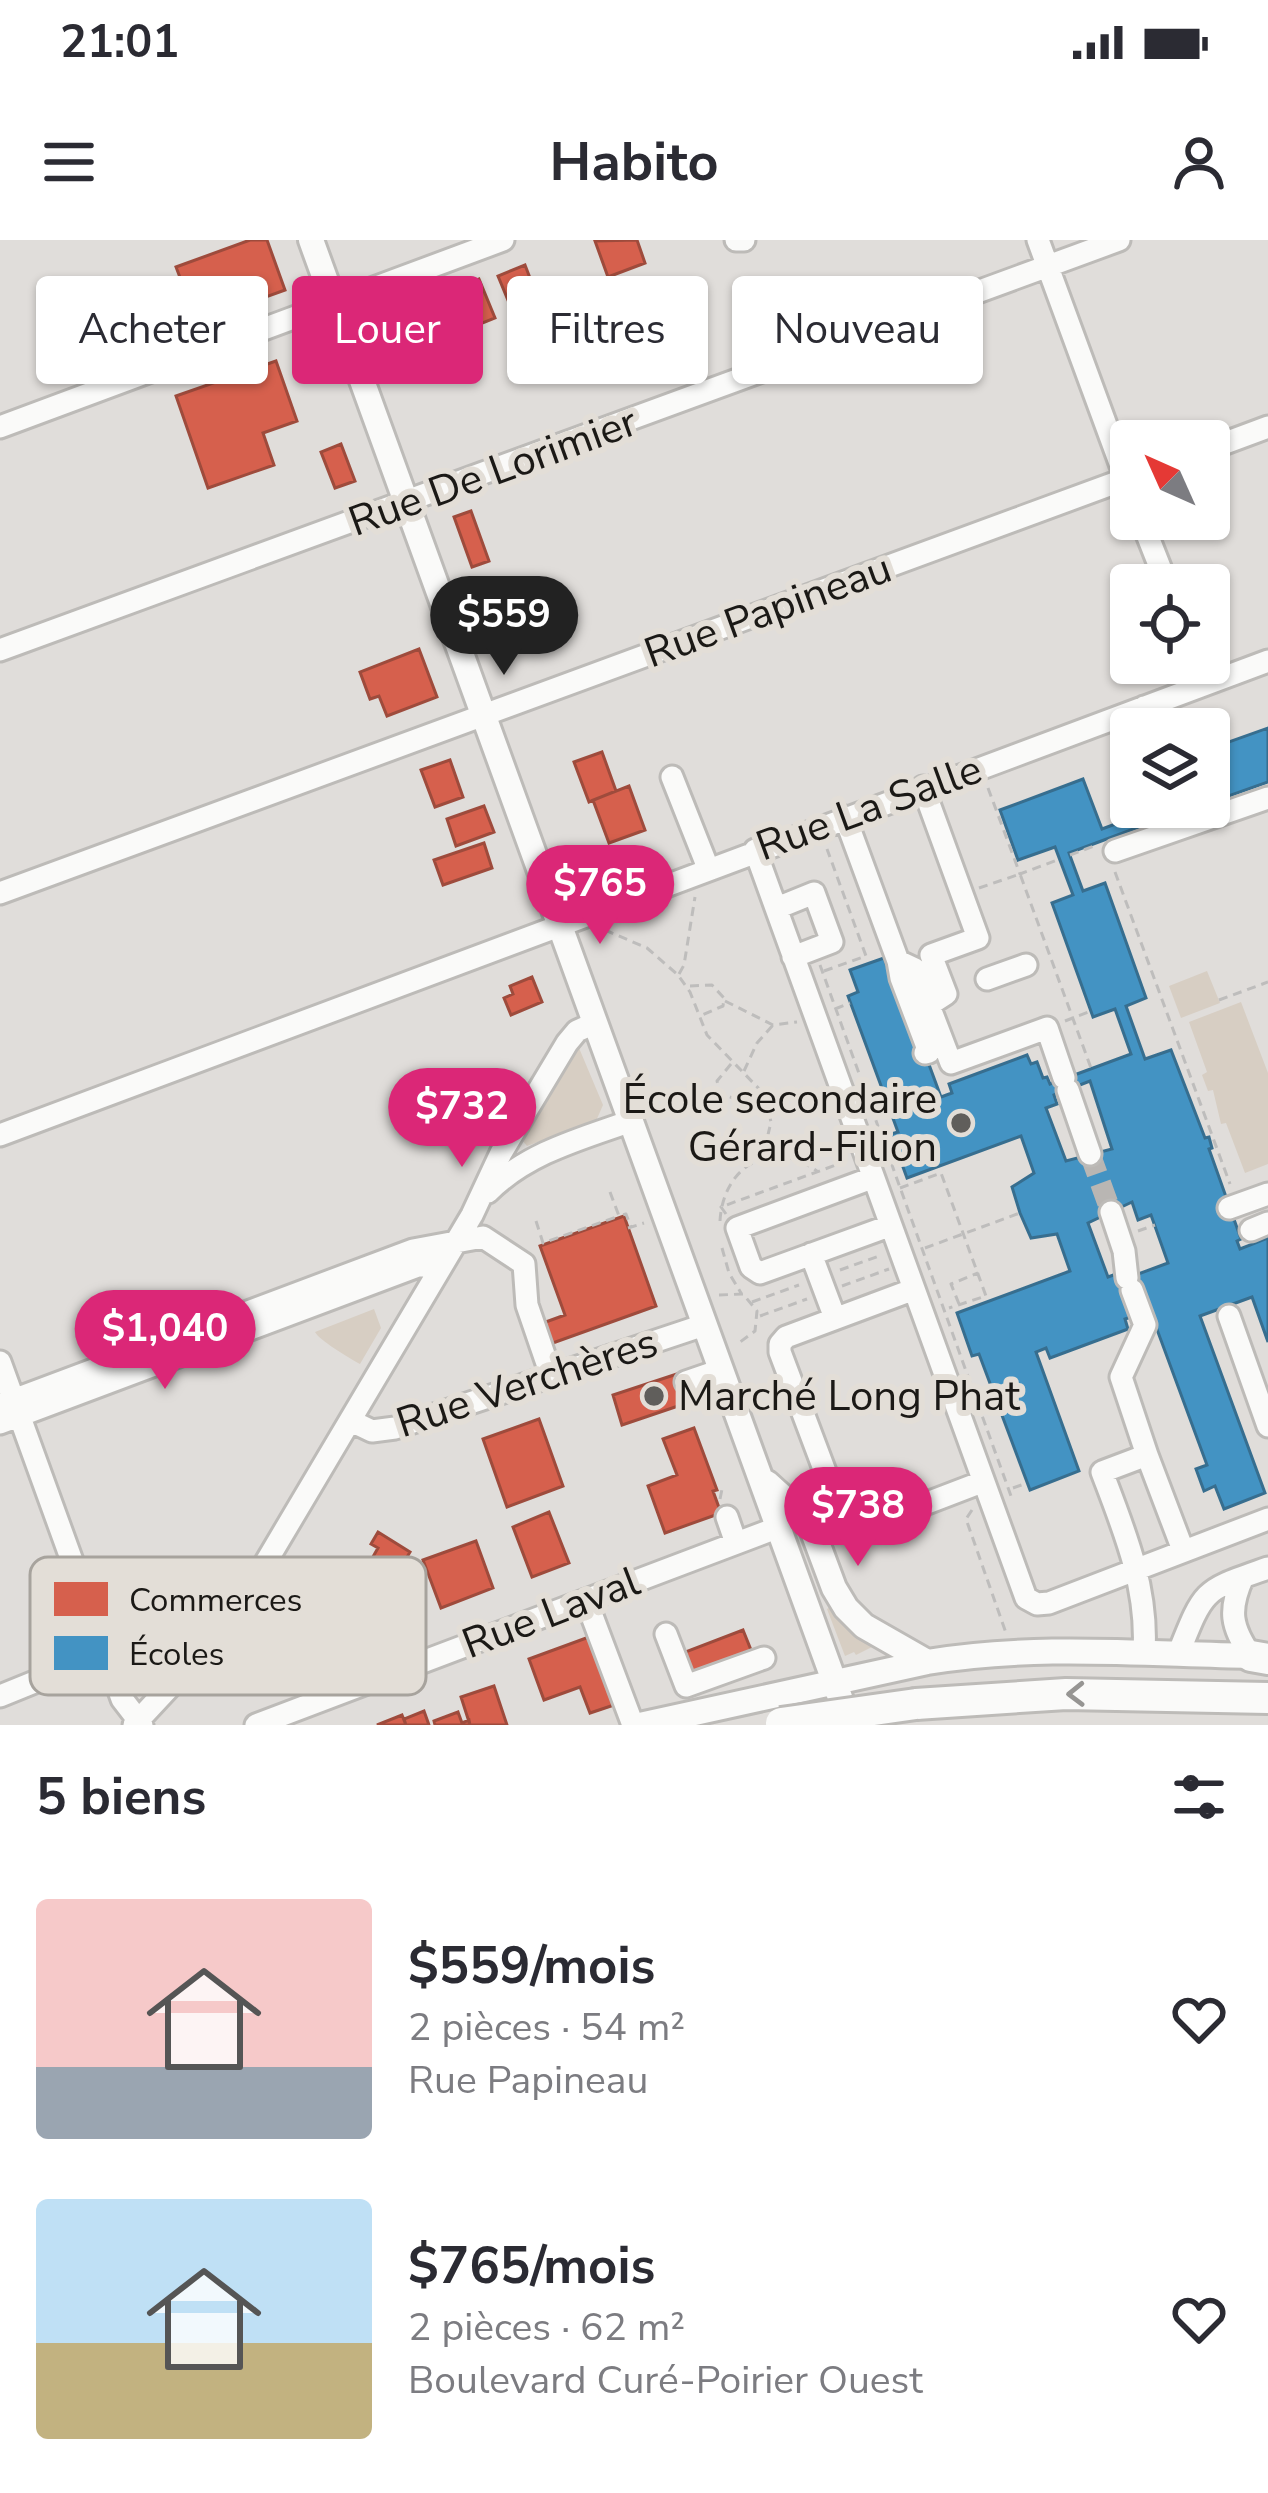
<!DOCTYPE html>
<html lang="fr">
<head>
<meta charset="utf-8">
<style>
	:root { --surface:#fff; --page:#f7f7f7; --text:#2b2b33; --muted:#7c7c81; --accent:#db2777 }
	body { margin:0; font-family:"Nunito Sans",sans-serif; background:var(--page); color:var(--text); height:100vh; display:flex; flex-direction:column; font-size:45px; white-space:nowrap }
	* { box-sizing:border-box; margin:0 }
	p { font-size:39px; color:var(--muted) }
	.icon { flex:none; width:66px; height:66px; fill:none; stroke:currentColor; stroke-width:2; stroke-linecap:round; stroke-linejoin:round }
	.map { position:relative; height:1485px; overflow:hidden }
	.sheet { display:flex; flex-direction:column; background:var(--surface); flex:1 }
	.sheet>* { flex:none }
	.guide { position:absolute; left:36px; top:36px; width:1197px; height:108px; display:flex; gap:24px }
	.needle { width:78px; rotate:315deg }
	.fabs { position:absolute; left:1110px; top:180px; display:grid; gap:24px }
	.fabs a { display:grid; place-items:center; width:120px; height:120px; border-radius:12px; background:var(--surface); box-shadow:0 3px 9px #0004; font-size:60px }
	.price { position:absolute; translate:-50% -102px; padding:0 27px; border-radius:42px; background:var(--accent); color:#fff; font-size:39px; line-height:78px; filter:drop-shadow(0 3px 6px #0008) }
	.price::after { content:''; position:absolute; left:50%; top:72px; width:36px; height:27px; margin-left:-18px; background:inherit; clip-path:polygon(0 0,100% 0,50% 100%) }
	.price.on { background:#222; color:#fff }
	ul { padding:0; list-style:none }
	li { display:flex; align-items:center; gap:36px; height:300px; padding:0 36px }
	li span { display:grid; place-items:center; flex:none; width:336px; height:240px; border-radius:12px; color:#555 }
	li>.icon { margin-inline-start:auto }
	span .icon { width:144px; height:144px; fill:#fffc; stroke-width:1 }
	li b { font-size:51px }
	h2 { display:flex; justify-content:space-between; align-items:center; height:144px; padding:0 36px; font-size:51px }
	.pill { padding:0 42px; border-radius:12px; background:var(--surface); box-shadow:0 3px 9px #0004; font-size:42px; line-height:108px }
	.pill.on { background:var(--accent); color:#fff }
	.status { display:flex; justify-content:space-between; align-items:center; height:84px; padding:0 60px; background:var(--surface); direction:ltr }
	.status svg { height:33px; fill:currentColor }
	header { display:flex; justify-content:space-between; align-items:center; height:156px; padding:0 36px; background:var(--surface); font-size:54px; font-weight:700 }
	.map>svg:first-child { display:block }
</style>
</head>
<body>
<div class="status"><b>21:01</b><svg viewBox="0 0 49 12"><path d="M0 12V9h3v3zM5 12V6h3v6zM10 12V3h3v9zM15 12V0h3v12zM26 1h20v11H26zM47 4h2v5h-2z"/></svg></div>
<header><svg class="icon" aria-label="menu" viewBox="0 0 24 24"><path d="M4 6h16M4 12h16M4 18h16"/></svg>Habito<svg class="icon" aria-label="person" viewBox="0 0 24 24"><circle cx="12" cy="8" r="4"/><path d="M4 21q1-7 8-7t8 7"/></svg></header>
<div class="map">
<svg width="1268" height="1485" viewBox="0 0 1268 1485">
	<rect width="100%" height="100%" fill="#e0ddda"/>
	<path fill="#d7cec3" d="M 1207,731 L 1220,763 L 1181,778 L 1169,746 Z
		M 1241,762 L 1268,833 L 1268,924 L 1245,933 L 1226,883 L 1221,884 L 1213,850 L 1208,851 L 1202,835 L 1207,832 L 1189,782 Z
		M 579,808 L 603,865 L 596,881 L 527,906 L 521,899 L 573,811 Z
		M 374,1069 L 381,1088 L 360,1124 C 349,1118 319,1100 315,1092 Z
		M 834,1365 L 876,1405 L 856,1415 L 854,1412 L 845,1416 L 827,1369 Z"/>
	<path fill="#d6604d" stroke="#9e4b3c" stroke-width="3" d="M 250,0 L 267,0 L 285,50 L 197,82 L 176,27 Z
		M 637,0 L 645,23 L 608,37 L 595,1 Z
		M 525,25 L 545,77 L 519,87 L 498,36 Z
		M 479,39 L 495,78 L 470,88 L 454,50 Z
		M 412,61 L 434,119 L 393,134 L 372,76 Z
		M 276,121 L 297,181 L 263,193 L 274,225 L 208,248 L 176,156 Z
		M 341,204 L 355,241 L 335,248 L 321,212 Z
		M 471,271 L 489,321 L 472,327 L 454,277 Z
		M 419,409 L 437,457 L 387,476 L 379,456 L 370,459 L 360,432 Z
		M 602,512 L 616,551 L 589,562 L 574,522 Z
		M 450,520 L 463,557 L 435,567 L 421,530 Z
		M 629,546 L 645,590 L 609,603 L 593,560 Z
		M 484,566 L 494,592 L 456,606 L 447,579 Z
		M 484,603 L 492,628 L 443,645 L 434,620 Z
		M 532,737 L 542,762 L 511,775 L 504,758 L 513,754 L 510,746 Z
		M 624,976 L 656,1066 L 550,1104 L 543,1083 L 565,1075 L 540,1006 Z
		M 677,1134 L 687,1163 L 622,1185 L 613,1155 Z
		M 539,1179 L 563,1246 L 507,1267 L 483,1199 Z
		M 694,1188 L 717,1250 L 713,1251 L 721,1273 L 665,1293 L 648,1246 L 677,1235 L 663,1199 Z
		M 549,1272 L 569,1323 L 532,1337 L 513,1287 Z
		M 378,1292 L 410,1312 L 391,1344 L 366,1329 L 378,1308 L 371,1304 Z
		M 476,1301 L 493,1348 L 441,1368 L 423,1320 Z
		M 743,1390 L 751,1410 L 741,1414 L 743,1418 L 690,1439 L 680,1414 Z
		M 589,1397 L 614,1465 L 590,1473 L 580,1447 L 544,1460 L 529,1419 Z
		M 494,1446 L 507,1485 L 470,1485 L 461,1457 Z
		M 424,1471 L 429,1485 L 406,1485 L 404,1479 Z
		M 458,1472 L 462,1483 L 469,1480 L 470,1485 L 435,1485 L 434,1481 Z
		M 402,1475 L 406,1485 L 377,1485 Z"/>
	<path fill="#4393c3" stroke="#376e8f" stroke-width="3" fill-rule="evenodd" d="M 1268,488 L 1268,542 L 1209,563 L 1209,509 Z
		M 1083,539 L 1102,589 L 1161,567 L 1193,567 L 1069,613 L 1083,651 L 1105,643 L 1146,758 L 1126,766 L 1145,819 L 1171,810 L 1205,898 L 1209,897 L 1212,908 L 1209,909 L 1241,999 L 1237,1001 L 1240,1009 L 1268,998 L 1268,1102 L 1252,1057 L 1200,1076 L 1265,1253 L 1224,1269 L 1215,1246 L 1204,1251 L 1196,1229 L 1207,1225 L 1141,1046 L 1131,1077 L 1125,1079 L 1128,1089 L 1050,1118 L 1046,1108 L 1036,1112 L 1079,1231 L 1030,1250 L 979,1114 L 972,1116 L 957,1073 L 1070,1031 L 1057,994 L 1031,998 L 1020,973 L 1012,947 L 1034,933 L 1021,896 L 907,938 L 891,894 L 898,892 L 848,756 L 858,752 L 850,730 L 884,718 L 892,740 L 897,738 L 941,857 L 952,853 L 949,844 L 1027,815 L 1031,824 L 1037,822 L 1043,838 L 1047,837 L 1050,844 L 1131,814 L 1115,769 L 1093,777 L 1052,663 L 1073,655 L 1055,607 L 1018,620 L 1000,570 ZM 1090,841 L 1112,909 L 1066,921 L 1046,868 L 1057,864 L 1054,855 ZM 1132,962 L 1138,980 L 1151,975 L 1168,1023 L 1122,1040 L 1119,1033 L 1108,1037 L 1088,983 Z"/>
	<g fill="none" stroke-linecap="round" stroke-linejoin="round">
		<path stroke="#b9b6b3" stroke-width="21" stroke-dasharray="21 10" stroke-linecap="butt" d="M 1174,567 L 1176,573
			M 1090,914 L 1111,972"/>
		<defs>
			<path id="minor" d="M 736,0 L 744,0
				M 1038,0 L 1131,253
				M 0,187 L 503,0
				M 1209,209 L 1268,187
				M 1141,279 L 1167,345
				M 0,410 L 1119,0
				M 1144,467 L 1153,489
				M 672,537 L 708,628
				M 923,547 L 978,698 L 931,715 L 946,754 L 929,765
				M 845,577 L 898,721 L 915,729 L 951,823 L 1047,788 L 1064,838
				M 755,610 L 1026,1358 L 1037,1364 L 1049,1363 L 1268,1279
				M 1115,611 L 1268,558
				M 0,653 L 1131,237
				M 777,668 L 814,653 L 832,702 L 793,717
				M 898,721 L 901,738 L 929,812 L 925,813
				M 987,739 L 1026,725
				M 1068,850 L 1090,914
				M 0,895 L 1268,421
				M 872,938 L 737,988 L 751,1027 L 760,1033 L 889,986
				M 488,952 C 527,913 580,899 631,881
				M 1229,968 L 1268,954
				M 1111,972 L 1124,1011 L 1127,1038
				M 1251,990 L 1268,983
				M 811,1014 L 835,1078
				M 912,1050 L 786,1097 L 780,1104 L 780,1112 L 847,1290 L 854,1291 L 982,1242
				M 1132,1050 L 1145,1085 L 1121,1137 L 1147,1215
				M 1229,1076 L 1268,1186
				M 0,1122 L 122,1459 L 142,1485
				M 686,1142 L 721,1130
				M 0,1165 L 413,1010 L 483,997 L 524,1024 L 527,1065 L 551,1135
				M 351,1181 L 372,1191 L 395,1188 L 704,1085
				M 0,1183 L 418,1026 L 441,1026
				M 727,1277 L 736,1303
				M 1243,1337 C 1228,1370 1231,1387 1251,1416
				M 586,1360 L 633,1485
				M 666,1394 L 686,1446 L 764,1418
				M 1144,1411 C 1148,1347 1124,1290 1102,1232 L 1147,1215 L 1183,1310
				M 1179,1412 C 1205,1347 1203,1351 1268,1328
				M 0,1456 L 133,1402 L 234,1370
				M 134,1485 L 215,1398 L 266,1322 L 472,975 L 501,913 L 567,803 L 577,791 L 595,783
				M 256,1485 L 779,1287"/>
			<path id="major" d="M 311,0 L 850,1485
				M 767,1243 L 809,1281 L 834,1348 L 846,1368 L 864,1386 L 927,1422
				M 640,1485 L 927,1422 C 1035,1404 1142,1414 1251,1416"/>
			<path id="highway" d="M 1251,1416 L 1268,1419
				M 916,1464 L 1066,1454 L 1268,1458"/>
		</defs>
		<use href="#minor" stroke="#bdbbb8" stroke-width="27"/>
		<use href="#major" stroke="#bdbbb8" stroke-width="30"/>
		<use href="#highway" stroke="#bdbbb8" stroke-width="36"/>
		<path stroke="#bebdbc" stroke-width="3" stroke-dasharray="9 6" stroke-linecap="butt" d="M 988,548 L 1020,634 L 1060,619
			M 1070,615 L 1094,606
			M 1115,632 L 1230,944
			M 979,648 L 1020,634 L 1091,828
			M 605,690 L 647,708 L 678,735 L 690,752 L 707,795 L 765,855 L 771,882 L 763,916
			M 820,725 L 1011,1256
			M 824,731 L 866,716 L 827,609
			M 679,734 L 684,725 L 695,657
			M 690,746 L 712,745 L 724,758 L 723,766 L 700,776
			M 1219,760 L 1268,742
			M 725,761 L 773,785 L 797,782
			M 835,769 L 850,763
			M 1065,781 L 1091,771
			M 731,824 L 717,841 L 720,853 L 738,860 L 753,848
			M 744,831 L 757,803 L 773,785
			M 900,948 L 941,933 L 986,1056 L 949,1068
			M 610,952 L 619,976 L 626,974 L 631,987
			M 726,974 L 721,967 L 844,922
			M 536,981 L 543,1003 L 619,976
			M 720,981 C 723,926 772,897 818,932
			M 628,988 L 644,983
			M 1138,991 L 1155,985
			M 722,1008 L 729,1033 L 741,1053
			M 925,1008 L 1020,973
			M 840,1030 L 882,1015
			M 842,1046 L 889,1029
			M 719,1055 L 743,1054 L 757,1071 L 755,1091 L 736,1105
			M 752,1062 L 799,1045
			M 959,1064 L 951,1044 L 978,1033
			M 760,1076 L 807,1059
			M 1013,1248 L 1027,1243
			M 720,1259 L 722,1249
			M 972,1270 L 966,1279 L 1006,1393
			M 279,1398 L 289,1430"/>
		<use href="#minor" stroke="#fafaf9" stroke-width="21"/>
		<use href="#major" stroke="#fafaf9" stroke-width="24"/>
		<use href="#highway" stroke="#fafaf9" stroke-width="30"/>
		<defs>
			<path id="highway-bridge" d="M 781,1483 L 916,1464"/>
		</defs>
		<use href="#highway-bridge" stroke="#bdbbb8" stroke-width="36" stroke-linecap="butt"/>
		<use href="#highway-bridge" stroke="#fafaf9" stroke-width="30"/>
	</g>
	<defs><path id="oneway-chevron" d="M-2-3.5L2.5 0L-2 3.5" fill="none" stroke-width="1.6" stroke-linecap="round" stroke-linejoin="round" transform="scale(3)"/></defs>
	<use stroke="#969593" href="#oneway-chevron" transform="translate(1076 1454) rotate(179)"/>
	<g fill="#605e5b" stroke="#e3ded7" stroke-width="4.5">
		<circle cx="961" cy="883" r="12"/>
		<circle cx="654" cy="1156" r="12"/>
	</g>
	<g text-anchor="middle" dominant-baseline="central" stroke-width="12" stroke-linejoin="round" paint-order="stroke">
		<g font-size="42" fill="#1b1916" stroke="#e3ded7">
			<text transform="translate(493 232) rotate(-20)">Rue De Lorimier</text>
			<text transform="translate(768 371) rotate(-20)">Rue Papineau</text>
			<text transform="translate(869 568) rotate(-20)">Rue La Salle</text>
			<text transform="translate(527 1143) rotate(-18)">Rue Verchères</text>
			<text transform="translate(551 1373) rotate(-21)">Rue Laval</text>
		</g>
		<g font-size="42" fill="#1b1916" stroke="#e3ded7" text-anchor="end">
			<text x="937" y="859">École secondaire<tspan x="937" dy="48">Gérard-Filion</tspan></text>
			<text x="678" y="1156" text-anchor="start">Marché Long Phat</text>
		</g>
	</g>
	<rect x="30" y="1317" width="396" height="138" rx="18" fill="#e3ded7" stroke="#a7a39d" stroke-width="3"/>
	<rect x="54" y="1342" width="54" height="34" fill="#d6604d"/>
	<rect x="54" y="1396" width="54" height="34" fill="#4393c3"/>
	<g font-size="33" fill="#1b1916">
		<text x="129" y="1371">Commerces</text>
		<text x="129" y="1425">Écoles</text>
	</g>
</svg>
<div class="fabs">
<a><svg class="needle" viewBox="-14 -14 28 28"><path d="M0-13l5 13h-10z" fill="#e53935"/><path d="M0 13l5-13h-10z" fill="#7c7c81"/></svg></a>
<a><svg class="icon" aria-label="locate" viewBox="0 0 24 24"><circle cx="12" cy="12" r="6"/><path d="M12 2v4M12 18v4M2 12h4M18 12h4"/></svg></a>
<a><svg class="icon" aria-label="layers" viewBox="0 0 24 24"><path d="M12 4l9 5-9 5-9-5zM3 14l9 5 9-5"/></svg></a>
</div>
<b class="price on" style="left:504px;top:438px">$559</b>
<b class="price" style="left:600px;top:707px">$765</b>
<b class="price" style="left:462px;top:930px">$732</b>
<b class="price" style="left:165px;top:1152px">$1,040</b>
<b class="price" style="left:858px;top:1329px">$738</b>
<div class="guide">
<a class="pill">Acheter</a>
<a class="pill on">Louer</a>
<a class="pill">Filtres</a>
<a class="pill">Nouveau</a>
</div>
</div>
<section class="sheet">
<h2>5 biens<svg class="icon" aria-label="filters" viewBox="0 0 24 24"><path d="M4 7h16M4 17h16"/><circle cx="9" cy="7" r="2"/><circle cx="15" cy="17" r="2"/></svg></h2>
<ul>
<li><span style="background:linear-gradient(#f6c9c9 70%,#9aa5b1 0)"><svg class="icon" aria-label="home" viewBox="0 0 24 24"><path d="M3 11l9-7 9 7M6 9v11h12V9"/></svg></span><div><b>$559/mois</b><p>2 pièces · 54 m²</p><p>Rue Papineau</p></div><svg class="icon" aria-label="heart" viewBox="0 0 24 24"><path d="M12 20l-8-8c-3-5 5-10 8-4 3-6 11-1 8 4z"/></svg></li>
<li><span style="background:linear-gradient(#bfe0f5 60%,#c2b280 0)"><svg class="icon" aria-label="home" viewBox="0 0 24 24"><path d="M3 11l9-7 9 7M6 9v11h12V9"/></svg></span><div><b>$765/mois</b><p>2 pièces · 62 m²</p><p>Boulevard Curé-Poirier Ouest</p></div><svg class="icon" aria-label="heart" viewBox="0 0 24 24"><path d="M12 20l-8-8c-3-5 5-10 8-4 3-6 11-1 8 4z"/></svg></li>
</ul>
</section>
</body>
</html>
